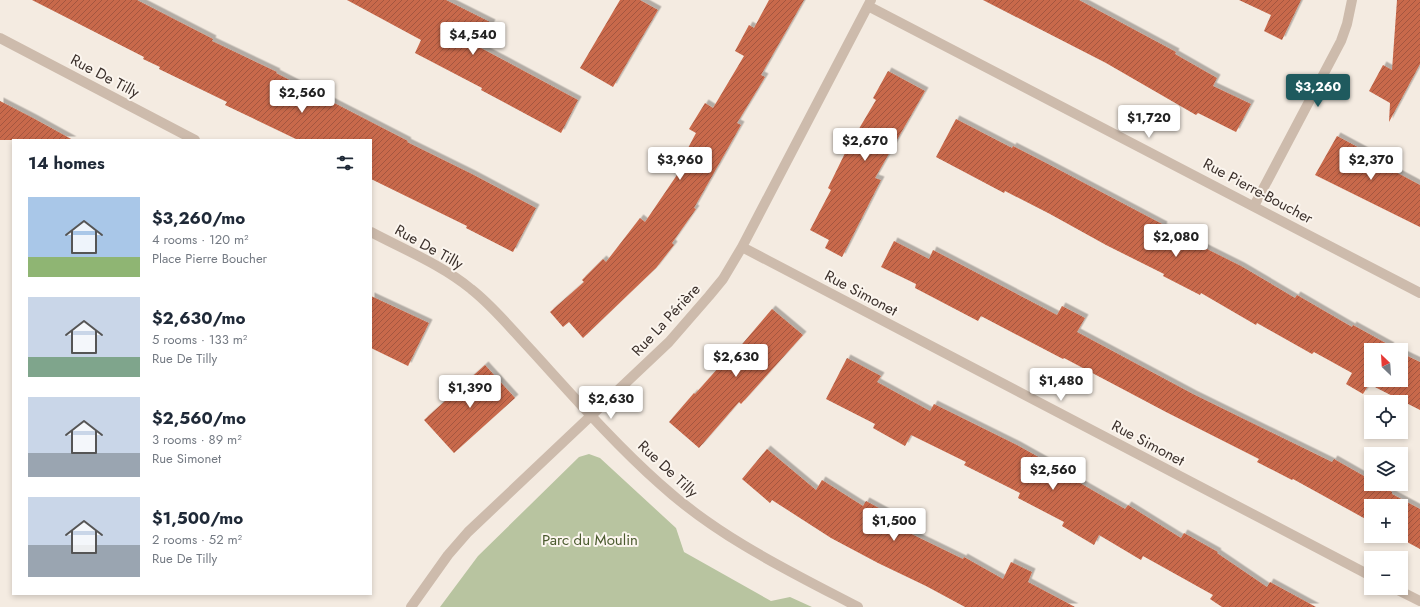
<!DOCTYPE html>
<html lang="en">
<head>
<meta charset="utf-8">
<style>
	:root { --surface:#fff; --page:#f2f2f3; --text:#1f2937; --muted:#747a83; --accent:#1f5a5e }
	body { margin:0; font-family:Jost,sans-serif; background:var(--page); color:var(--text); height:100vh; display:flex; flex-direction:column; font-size:15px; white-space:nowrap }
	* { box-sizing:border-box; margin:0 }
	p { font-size:13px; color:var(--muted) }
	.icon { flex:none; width:22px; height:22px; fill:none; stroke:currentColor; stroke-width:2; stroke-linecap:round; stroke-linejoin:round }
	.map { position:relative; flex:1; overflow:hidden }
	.side { position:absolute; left:12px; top:139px; width:360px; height:456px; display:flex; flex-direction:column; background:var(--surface); border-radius:0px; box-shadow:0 2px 6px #0003 }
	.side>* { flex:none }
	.needle { width:26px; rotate:335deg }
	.fabs { position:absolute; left:1364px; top:343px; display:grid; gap:8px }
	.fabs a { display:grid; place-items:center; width:44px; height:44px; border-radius:0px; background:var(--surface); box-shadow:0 2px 6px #0003; font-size:20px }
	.price { position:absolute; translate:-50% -34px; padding:0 9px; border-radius:4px; background:#fff; color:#222; font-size:13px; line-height:26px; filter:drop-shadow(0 1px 2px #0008) }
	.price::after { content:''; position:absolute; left:50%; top:24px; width:12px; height:9px; margin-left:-6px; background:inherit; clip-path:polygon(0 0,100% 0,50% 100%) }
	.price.current { background:var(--accent); color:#fff }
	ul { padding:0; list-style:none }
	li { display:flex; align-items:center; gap:12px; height:100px; padding:0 16px }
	li span { display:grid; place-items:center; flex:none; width:112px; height:80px; border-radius:0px; color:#555 }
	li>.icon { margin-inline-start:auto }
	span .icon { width:48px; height:48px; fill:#fffc; stroke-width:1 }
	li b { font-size:17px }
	h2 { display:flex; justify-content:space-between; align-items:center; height:48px; padding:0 16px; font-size:17px }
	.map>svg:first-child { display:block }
</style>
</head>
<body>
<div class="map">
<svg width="1420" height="607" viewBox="0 0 1420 607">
	<defs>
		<pattern id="building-hatch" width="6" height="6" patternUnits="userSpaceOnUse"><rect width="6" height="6" fill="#c8694b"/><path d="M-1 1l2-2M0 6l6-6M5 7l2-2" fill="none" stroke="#a4573f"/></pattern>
		<filter id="shadow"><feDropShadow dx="3.5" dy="-3.5" stdDeviation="0" flood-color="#0004"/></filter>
	</defs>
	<rect width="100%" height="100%" fill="#f4ebe1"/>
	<path fill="#b8c4a0" d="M 589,454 L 600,458 L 676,528 L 684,552 L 771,601 L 790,597 L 812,607 L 440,607 L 478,556 L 579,457 Z"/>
	<path fill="url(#building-hatch)" filter="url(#shadow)" d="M 32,0 L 137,0 L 213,39 L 212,41 L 277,72 L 276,73 L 408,141 L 407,142 L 472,174 L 536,208 L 513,252 L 466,228 L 467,226 L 371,179 L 371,140 L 298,140 L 225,105 L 227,102 L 159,69 L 160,67 L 143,59 L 144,57 Z
		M 347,0 L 446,0 L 492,23 L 479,47 L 578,100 L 561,133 L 481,90 L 482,88 L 415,53 L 421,40 Z
		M 620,0 L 640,0 L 658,10 L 613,87 L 580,68 Z
		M 769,0 L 804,0 L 761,75 L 765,77 L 737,123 L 741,125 L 694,208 L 696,209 L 672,243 L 674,245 L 656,268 L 583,338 L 569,322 L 563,327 L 550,312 L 584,282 L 582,280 L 603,259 L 606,262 L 640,218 L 645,222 L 681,169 L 678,167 L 696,133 L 689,129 L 705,103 L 713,108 L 744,56 L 735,51 L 749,25 L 754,28 Z
		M 983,0 L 1079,0 L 1176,52 L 1175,54 L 1217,78 L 1213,86 L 1251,104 L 1236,132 L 1198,113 L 1196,115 L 1106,63 Z
		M 1239,0 L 1301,0 L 1282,40 L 1264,31 L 1271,15 Z
		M 1397,0 L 1420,0 L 1420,64 L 1389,122 L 1390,103 L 1369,91 L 1383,65 L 1392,70 Z
		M 888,71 L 925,91 L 875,178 L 881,180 L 842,257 L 825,248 L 829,240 L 810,230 L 831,190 L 828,188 L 847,149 L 876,100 L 873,98 Z
		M 0,101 L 33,118 L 73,140 L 0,140 Z
		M 956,119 L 1012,148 L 1013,146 L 1048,164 L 1164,225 L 1163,227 L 1241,266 L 1295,298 L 1297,295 L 1352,327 L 1353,325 L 1391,346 L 1390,347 L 1395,350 L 1371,350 L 1371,380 L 1401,380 L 1401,353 L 1420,362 L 1420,410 L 1369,384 L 1363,394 L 1346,384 L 1352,373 L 1314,352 L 1312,354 L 1257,323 L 1256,325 L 1201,293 L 1200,295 L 1163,276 L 1164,274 L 1106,245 L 1050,214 L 1005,191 L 1004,193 L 936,157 Z
		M 1337,136 L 1365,151 L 1364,155 L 1420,185 L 1420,227 L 1315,175 Z
		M 894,241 L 929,259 L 933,250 L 1057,315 L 1062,306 L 1085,318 L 1077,332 L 1193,394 L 1332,462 L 1334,459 L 1371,480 L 1371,484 L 1378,484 L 1392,492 L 1392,494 L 1420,509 L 1420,549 L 1396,536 L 1401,536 L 1401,506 L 1371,506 L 1371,522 L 1293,479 L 1292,480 L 1257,462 L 1259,459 L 1166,412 L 1064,358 L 1063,359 L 981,316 L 978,321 L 915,288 L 916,284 L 881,267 Z
		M 371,296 L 429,323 L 408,366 L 371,348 Z
		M 772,309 L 803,335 L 741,404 L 739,402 L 699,448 L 669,422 L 694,393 L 695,394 L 736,348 L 738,349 Z
		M 847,358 L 881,376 L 877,382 L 930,411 L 934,404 L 1017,445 L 1067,473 L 1066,475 L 1125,509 L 1128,505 L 1181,538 L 1184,533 L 1218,552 L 1217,553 L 1267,587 L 1270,582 L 1316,607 L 1222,607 L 1210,599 L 1213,595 L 1143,556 L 1141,560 L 1099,535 L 1094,545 L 1062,526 L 1064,522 L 1018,498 L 1020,493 L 964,465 L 966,462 L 911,435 L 905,446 L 873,428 L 875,424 L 826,399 Z
		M 485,365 L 515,398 L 454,453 L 424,420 Z
		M 767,449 L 816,490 L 822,480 L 863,506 L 866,501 L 901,520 L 897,527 L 963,559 L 964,557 L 1003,579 L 1011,562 L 1032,572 L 1028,582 L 1075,607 L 965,607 L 926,586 L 878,563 L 831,538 L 772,500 L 770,503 L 742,479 Z"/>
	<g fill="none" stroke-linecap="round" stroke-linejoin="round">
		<path stroke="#cdbbac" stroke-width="10" d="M 868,6 L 1420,293
			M 0,38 L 195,140
			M 1254,206 L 1341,41 L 1347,24 L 1352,0
			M 371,232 C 405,250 442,265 471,289 C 494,307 512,330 532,351 C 573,396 614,443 660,484 C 718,537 789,571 858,607
			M 742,247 L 1371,576
			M 1394,588 L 1420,601
			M 411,607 L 448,555 L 468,532 L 669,342 L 709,296 L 723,279 L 742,247 L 871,0"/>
	</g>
	<g text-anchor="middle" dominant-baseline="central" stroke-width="4" stroke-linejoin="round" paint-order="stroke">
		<g font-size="15" fill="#3b302b" stroke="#fbf5ee">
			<text transform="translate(105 76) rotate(28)">Rue De Tilly</text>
			<text transform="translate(1258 191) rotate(28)">Rue Pierre-Boucher</text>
			<text transform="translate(429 247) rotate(29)">Rue De Tilly</text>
			<text transform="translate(861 293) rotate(28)">Rue Simonet</text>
			<text transform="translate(666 320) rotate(-47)">Rue La Périère</text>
			<text transform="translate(1148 443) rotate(28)">Rue Simonet</text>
			<text transform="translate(668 469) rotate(43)">Rue De Tilly</text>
		</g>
		<g font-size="15" fill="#4a5a2e" stroke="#fbf5ee">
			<text x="590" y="540">Parc du Moulin</text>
		</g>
	</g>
</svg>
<div class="fabs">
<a><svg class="needle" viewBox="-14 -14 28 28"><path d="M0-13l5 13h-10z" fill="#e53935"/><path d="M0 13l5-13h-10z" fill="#747a83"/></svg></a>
<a><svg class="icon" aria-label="locate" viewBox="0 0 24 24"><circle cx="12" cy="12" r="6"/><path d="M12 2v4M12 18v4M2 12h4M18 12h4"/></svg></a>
<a><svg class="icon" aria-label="layers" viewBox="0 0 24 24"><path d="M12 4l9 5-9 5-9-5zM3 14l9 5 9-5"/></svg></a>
<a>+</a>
<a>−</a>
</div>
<b class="price" style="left:473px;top:56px">$4,540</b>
<b class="price current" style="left:1318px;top:108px">$3,260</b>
<b class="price" style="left:302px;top:114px">$2,560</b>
<b class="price" style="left:1149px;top:139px">$1,720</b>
<b class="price" style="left:865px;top:162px">$2,670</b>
<b class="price" style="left:680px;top:181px">$3,960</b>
<b class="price" style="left:1371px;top:181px">$2,370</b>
<b class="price" style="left:1176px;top:258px">$2,080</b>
<b class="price" style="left:736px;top:378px">$2,630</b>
<b class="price" style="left:1061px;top:402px">$1,480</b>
<b class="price" style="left:470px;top:409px">$1,390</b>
<b class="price" style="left:611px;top:420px">$2,630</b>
<b class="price" style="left:1053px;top:491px">$2,560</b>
<b class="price" style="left:894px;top:542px">$1,500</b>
<section class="side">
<h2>14 homes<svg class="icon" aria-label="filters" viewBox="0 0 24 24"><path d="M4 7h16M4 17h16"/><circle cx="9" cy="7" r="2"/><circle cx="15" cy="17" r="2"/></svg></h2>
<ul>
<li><span style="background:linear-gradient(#a9c7e8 75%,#8fb573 0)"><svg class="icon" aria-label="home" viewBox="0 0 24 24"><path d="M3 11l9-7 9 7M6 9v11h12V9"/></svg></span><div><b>$3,260/mo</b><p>4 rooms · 120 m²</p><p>Place Pierre Boucher</p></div></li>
<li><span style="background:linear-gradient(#c9d6e8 75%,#7fa58c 0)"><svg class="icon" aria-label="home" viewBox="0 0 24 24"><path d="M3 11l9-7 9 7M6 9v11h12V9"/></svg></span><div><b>$2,630/mo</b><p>5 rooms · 133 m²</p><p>Rue De Tilly</p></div></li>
<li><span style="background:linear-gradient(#c9d6e8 70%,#9aa5b1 0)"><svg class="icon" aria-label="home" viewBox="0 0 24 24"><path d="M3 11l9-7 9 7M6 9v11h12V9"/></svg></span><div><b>$2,560/mo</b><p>3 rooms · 89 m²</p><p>Rue Simonet</p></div></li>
<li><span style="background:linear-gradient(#c9d6e8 60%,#9aa5b1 0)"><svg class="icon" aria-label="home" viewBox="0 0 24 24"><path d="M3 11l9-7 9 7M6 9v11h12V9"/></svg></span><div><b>$1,500/mo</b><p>2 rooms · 52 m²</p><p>Rue De Tilly</p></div></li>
</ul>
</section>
</div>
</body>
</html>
